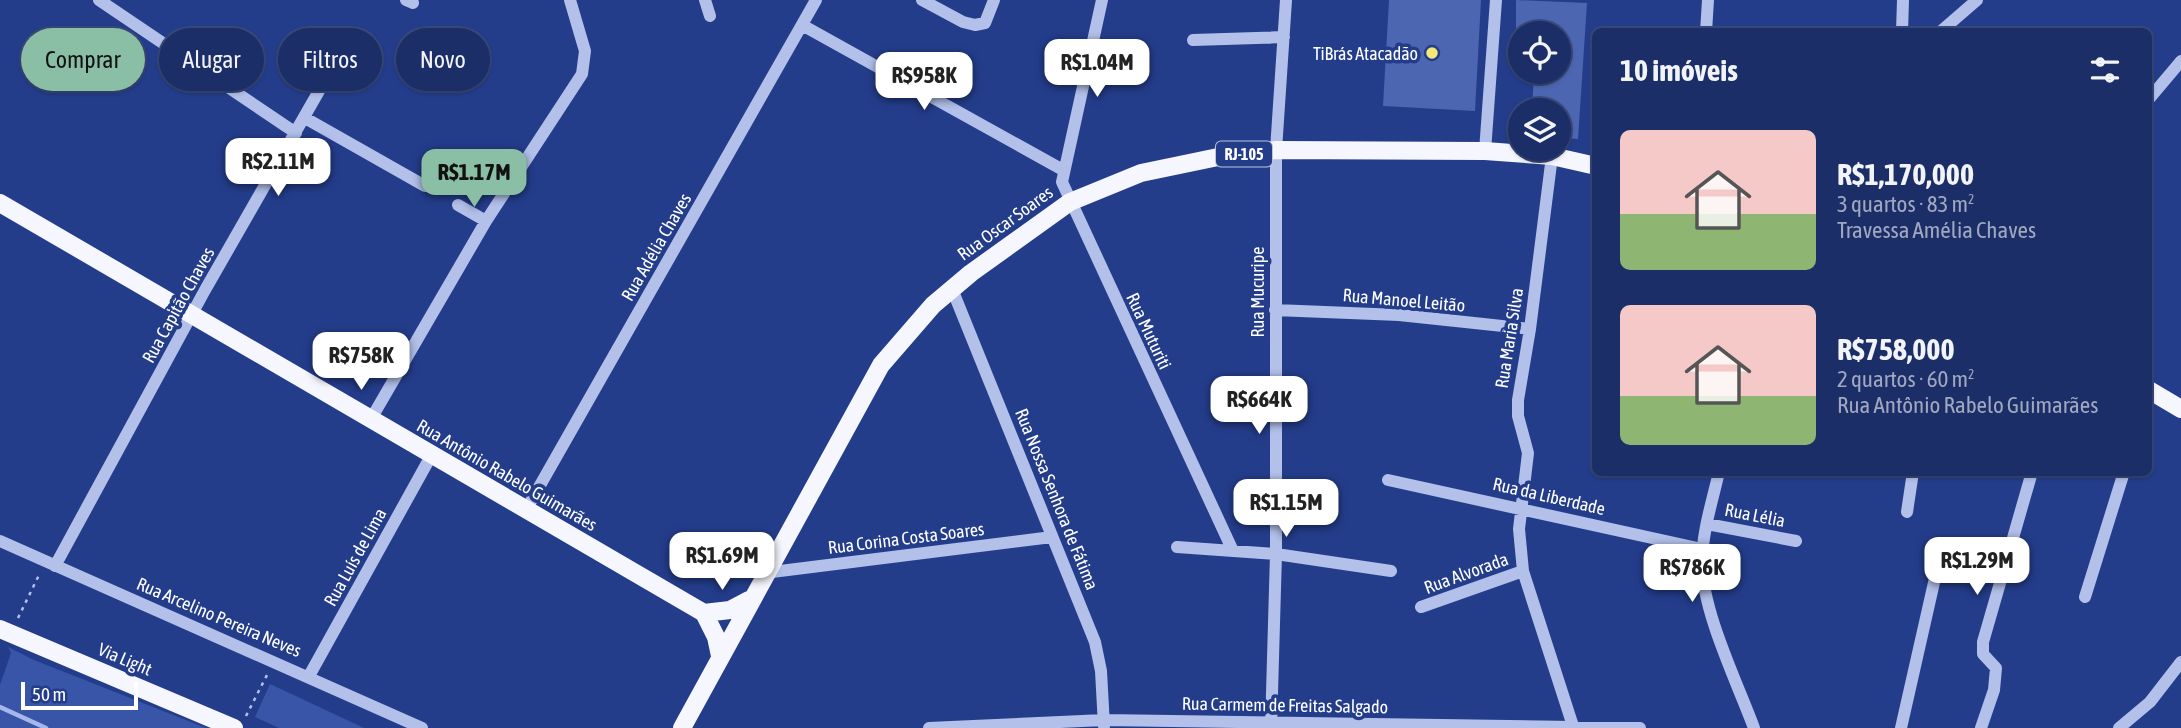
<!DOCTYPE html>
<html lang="pt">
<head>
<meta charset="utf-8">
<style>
	:root { --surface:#1b2e68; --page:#24366e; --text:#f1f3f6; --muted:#a0a8c0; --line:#394a7c; --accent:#8abfa5 }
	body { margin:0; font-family:"Asap Condensed",sans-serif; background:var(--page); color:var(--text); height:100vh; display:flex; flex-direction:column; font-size:26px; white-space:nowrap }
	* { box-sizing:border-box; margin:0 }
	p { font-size:23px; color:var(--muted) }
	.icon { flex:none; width:38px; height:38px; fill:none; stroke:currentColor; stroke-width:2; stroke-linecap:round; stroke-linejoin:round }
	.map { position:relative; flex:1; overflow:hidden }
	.panel { position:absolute; left:1592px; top:28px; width:560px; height:448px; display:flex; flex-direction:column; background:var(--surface); border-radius:10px; box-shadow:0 2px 5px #0004,0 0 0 2px var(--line) }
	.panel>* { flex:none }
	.hud { position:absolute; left:21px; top:28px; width:665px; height:63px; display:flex; gap:14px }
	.controls { position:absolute; left:1508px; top:21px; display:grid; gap:14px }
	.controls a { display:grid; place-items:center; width:63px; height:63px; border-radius:50%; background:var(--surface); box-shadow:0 2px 5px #0004,0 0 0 2px var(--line); font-size:35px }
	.scale { position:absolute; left:21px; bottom:18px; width:117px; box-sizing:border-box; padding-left:7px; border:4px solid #fff; border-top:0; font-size:19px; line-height:24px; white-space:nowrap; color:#fff; -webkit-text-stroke:5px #243d8b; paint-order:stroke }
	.price { position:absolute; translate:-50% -60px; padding:0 16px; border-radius:14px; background:#fff; color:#222; font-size:23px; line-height:46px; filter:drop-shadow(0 2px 4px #0008) }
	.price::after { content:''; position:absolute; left:50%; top:42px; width:21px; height:16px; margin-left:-10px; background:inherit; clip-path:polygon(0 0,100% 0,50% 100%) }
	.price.active { background:var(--accent); color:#111 }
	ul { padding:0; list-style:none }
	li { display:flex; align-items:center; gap:21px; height:175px; padding:0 28px }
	li span { display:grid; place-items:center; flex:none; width:196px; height:140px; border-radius:10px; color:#555 }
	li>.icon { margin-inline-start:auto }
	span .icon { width:84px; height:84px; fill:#fffc; stroke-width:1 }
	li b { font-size:30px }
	h2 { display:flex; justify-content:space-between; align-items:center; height:84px; padding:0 28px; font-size:30px }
	.pill { padding:0 24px; border-radius:32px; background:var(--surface); box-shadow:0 2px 5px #0004,0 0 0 2px var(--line); font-size:24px; line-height:63px }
	.pill.active { background:var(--accent); color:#111 }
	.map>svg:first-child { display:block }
</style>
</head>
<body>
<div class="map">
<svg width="2181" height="728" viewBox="0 0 2181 728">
	<rect width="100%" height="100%" fill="#243d8b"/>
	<path fill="#3855a8" d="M 8,647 L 34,660 L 206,728 L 0,728 L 0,685 L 11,653 Z
		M 270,684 L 364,728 L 279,728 L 255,717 Z"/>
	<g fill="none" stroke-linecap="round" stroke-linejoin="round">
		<path stroke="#a6b8eb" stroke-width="4.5" d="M 0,707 L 46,728"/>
	</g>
	<path fill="#4c66b2" d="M 1389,0 L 1481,0 L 1475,111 L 1383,106 Z
		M 1516,0 L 1587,3 L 1578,139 L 1559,138 L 1559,110 L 1532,110 L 1534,72 L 1559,72 L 1559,33 L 1516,33 Z"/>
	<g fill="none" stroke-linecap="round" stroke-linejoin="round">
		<path stroke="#b2c0ea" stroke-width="2.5" stroke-dasharray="3.5 5" stroke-linecap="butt" d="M 18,618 L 40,573
			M 246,716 L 267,675"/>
		<path stroke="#b2c0ea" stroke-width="12" d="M 99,0 L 296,133
			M 406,0 L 413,3
			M 705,0 L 710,16
			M 922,0 L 963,22 L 975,25 L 985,23 L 994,0
			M 1102,0 L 1062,182 L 1233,551
			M 802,25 L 1063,170
			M 1706,32 L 1708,0
			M 1902,32 L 1903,0
			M 1940,32 L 1977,0
			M 1193,40 L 1284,37
			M 2149,99 L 2181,61
			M 305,118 L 425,186
			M 1485,151 L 1496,0
			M 1552,156 L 1530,329 L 1518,400 L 1518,416 L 1528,453 L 1519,529 L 1523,571 L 1573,726
			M 458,205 L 486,221
			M 952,289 L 1095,642 L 1101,671 L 1104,726
			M 1275,310 L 1399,315 L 1530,329
			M 371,419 L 486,221 L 582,74 L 585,51 L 570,0
			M 1719,472 C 1712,502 1702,533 1702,563 C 1702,611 1737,682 1754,728
			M 1388,480 L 1702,549
			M 526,510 L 816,0
			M 1907,512 L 1913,472
			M 1707,524 L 1796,541
			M 0,541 L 422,728
			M 1177,547 L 1276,554 L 1391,571
			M 55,566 L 205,290 L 335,63
			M 764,573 L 1052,537
			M 2085,597 L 2124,472
			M 1421,607 L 1523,571
			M 309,676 L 431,456
			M 929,728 L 1104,720 L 1640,728
			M 1271,728 L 1276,554 L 1276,150 L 1286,0
			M 1901,728 L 1940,556
			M 1981,728 L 1994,690 L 1996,668 L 1983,654 L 1983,642 L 2032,472
			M 2119,728 L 2150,702 L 2181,662"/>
		<path stroke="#f6f7fe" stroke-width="18" d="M 0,203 L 704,613 L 730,610 L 749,600
			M 2149,390 L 2181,409
			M 704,613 L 716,637 L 720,656
			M 0,629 L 234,728
			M 682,728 L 881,365 L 933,305 L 971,273 L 1070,202 L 1141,173 L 1218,157 L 1276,150 L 1485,151 L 1552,156 L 1596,166"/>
	</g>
	<circle fill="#f5e975" stroke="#243d8b" stroke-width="2.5" cx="1432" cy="53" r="7"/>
	<g text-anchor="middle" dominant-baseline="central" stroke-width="7" stroke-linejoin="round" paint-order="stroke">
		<rect fill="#243d8b" stroke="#bdc5dc" stroke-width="2" x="1216" y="141.5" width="56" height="25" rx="5"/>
		<g font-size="16" font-weight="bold" fill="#fff">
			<text x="1244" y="154">RJ-105</text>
		</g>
		<g font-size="18" fill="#fff" stroke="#243d8b" text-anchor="end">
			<text x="1418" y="53">TiBrás Atacadão</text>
		</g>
		<g font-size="18" fill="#fff" stroke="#243d8b">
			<text transform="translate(1005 223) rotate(-36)">Rua Oscar Soares</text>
			<text transform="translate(656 247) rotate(-60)">Rua Adélia Chaves</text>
			<text transform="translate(1257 292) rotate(-90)">Rua Mucuripe</text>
			<text transform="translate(1404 300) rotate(5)">Rua Manoel Leitão</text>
			<text transform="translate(178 305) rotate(-61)">Rua Capitão Chaves</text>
			<text transform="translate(1149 331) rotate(65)">Rua Muturiti</text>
			<text transform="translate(1509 338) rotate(-81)">Rua Maria Silva</text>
			<text transform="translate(507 475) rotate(30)">Rua Antônio Rabelo Guimarães</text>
			<text transform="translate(1549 496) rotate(13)">Rua da Liberdade</text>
			<text transform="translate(1057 499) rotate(68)">Rua Nossa Senhora de Fátima</text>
			<text transform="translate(1755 515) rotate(11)">Rua Lélia</text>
			<text transform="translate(906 538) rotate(-7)">Rua Corina Costa Soares</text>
			<text transform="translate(355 557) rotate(-61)">Rua Luís de Lima</text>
			<text transform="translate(1466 573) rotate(-20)">Rua Alvorada</text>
			<text transform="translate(219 617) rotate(23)">Rua Arcelino Pereira Neves</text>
			<text transform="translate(125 659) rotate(23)">Via Light</text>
			<text transform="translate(1285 705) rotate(1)">Rua Carmem de Freitas Salgado</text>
		</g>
	</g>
</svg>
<div class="controls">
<a><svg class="icon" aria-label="locate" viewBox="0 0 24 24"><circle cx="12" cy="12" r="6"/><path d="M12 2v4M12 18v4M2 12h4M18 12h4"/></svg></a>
<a><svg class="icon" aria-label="layers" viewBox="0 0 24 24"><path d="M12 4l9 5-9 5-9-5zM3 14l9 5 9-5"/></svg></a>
</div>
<div class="scale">50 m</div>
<b class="price" style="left:1097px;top:99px">R$1.04M</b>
<b class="price" style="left:924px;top:112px">R$958K</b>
<b class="price" style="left:278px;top:198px">R$2.11M</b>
<b class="price active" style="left:474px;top:209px">R$1.17M</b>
<b class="price" style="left:361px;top:392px">R$758K</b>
<b class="price" style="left:1259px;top:436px">R$664K</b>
<b class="price" style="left:1286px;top:539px">R$1.15M</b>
<b class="price" style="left:722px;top:592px">R$1.69M</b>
<b class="price" style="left:1977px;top:597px">R$1.29M</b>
<b class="price" style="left:1692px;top:604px">R$786K</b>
<div class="hud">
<a class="pill active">Comprar</a>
<a class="pill">Alugar</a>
<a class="pill">Filtros</a>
<a class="pill">Novo</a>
</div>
<section class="panel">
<h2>10 imóveis<svg class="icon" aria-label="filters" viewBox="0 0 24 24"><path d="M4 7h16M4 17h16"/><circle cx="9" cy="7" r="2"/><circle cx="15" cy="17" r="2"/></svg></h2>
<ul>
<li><span style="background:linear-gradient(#f6c9c9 60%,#8fb573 0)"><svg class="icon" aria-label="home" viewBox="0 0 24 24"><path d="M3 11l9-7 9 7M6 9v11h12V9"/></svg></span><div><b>R$1,170,000</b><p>3 quartos · 83 m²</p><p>Travessa Amélia Chaves</p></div></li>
<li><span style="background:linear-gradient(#f6c9c9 65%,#8fb573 0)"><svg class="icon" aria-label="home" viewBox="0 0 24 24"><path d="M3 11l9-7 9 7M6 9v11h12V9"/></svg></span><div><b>R$758,000</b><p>2 quartos · 60 m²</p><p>Rua Antônio Rabelo Guimarães</p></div></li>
</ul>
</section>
</div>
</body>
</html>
